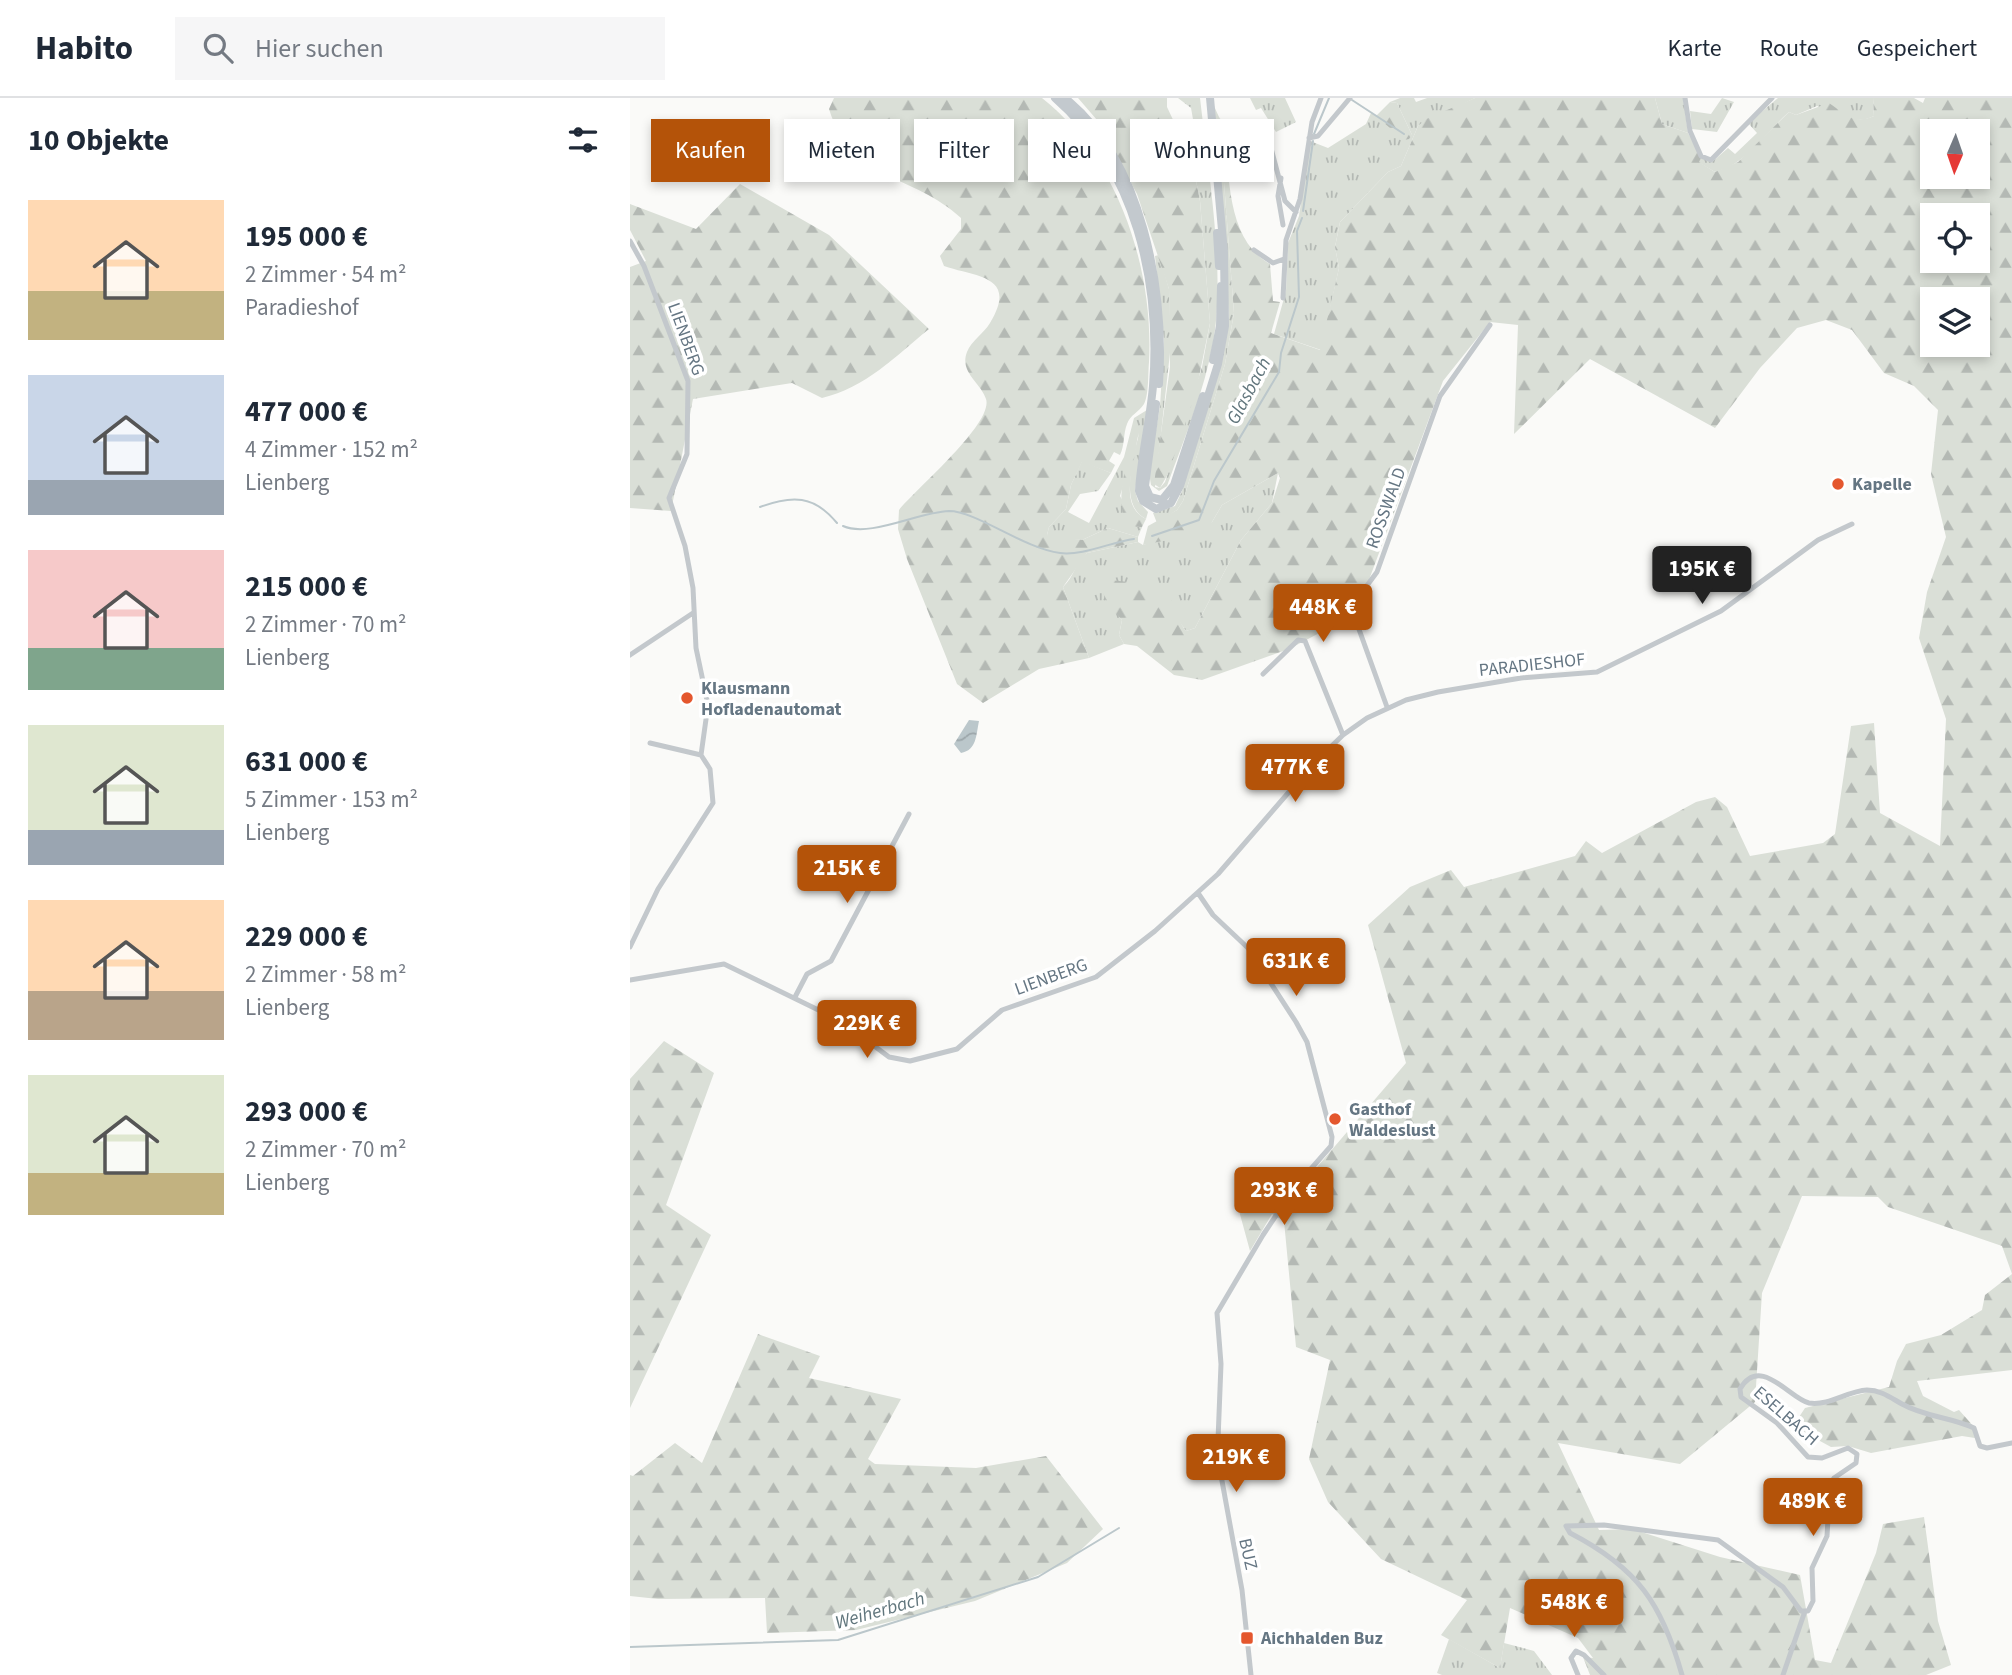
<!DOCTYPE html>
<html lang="de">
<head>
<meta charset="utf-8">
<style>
	:root { --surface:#fff; --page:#f6f6f7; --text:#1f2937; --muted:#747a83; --line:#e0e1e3; --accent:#b45309 }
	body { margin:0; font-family:"Source Sans 3",sans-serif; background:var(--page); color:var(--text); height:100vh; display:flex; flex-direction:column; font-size:26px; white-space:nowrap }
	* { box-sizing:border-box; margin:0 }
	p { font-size:23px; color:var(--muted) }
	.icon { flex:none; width:38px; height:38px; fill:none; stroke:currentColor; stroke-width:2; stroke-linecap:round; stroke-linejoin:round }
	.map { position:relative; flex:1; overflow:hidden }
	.details { display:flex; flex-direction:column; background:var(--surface); width:630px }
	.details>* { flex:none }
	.guide { position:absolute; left:21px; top:21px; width:665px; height:63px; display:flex; gap:14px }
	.needle { width:46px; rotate:182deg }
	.tools { position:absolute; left:1290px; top:21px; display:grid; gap:14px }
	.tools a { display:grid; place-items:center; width:70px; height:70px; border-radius:0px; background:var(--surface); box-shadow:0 4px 10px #0003; font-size:35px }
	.price { position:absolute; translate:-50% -60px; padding:0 16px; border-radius:7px; background:var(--accent); color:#fff; font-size:23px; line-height:46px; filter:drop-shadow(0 2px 4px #0008) }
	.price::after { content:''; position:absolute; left:50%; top:42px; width:21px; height:16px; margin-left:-10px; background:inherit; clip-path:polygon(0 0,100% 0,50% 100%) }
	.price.on { background:#222; color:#fff }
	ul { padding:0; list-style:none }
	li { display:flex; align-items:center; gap:21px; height:175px; padding:0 28px }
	li span { display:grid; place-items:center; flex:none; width:196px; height:140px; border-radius:0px; color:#555 }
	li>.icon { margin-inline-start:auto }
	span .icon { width:84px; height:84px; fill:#fffc; stroke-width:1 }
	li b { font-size:30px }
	h2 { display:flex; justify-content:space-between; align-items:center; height:84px; padding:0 28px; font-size:30px }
	.pill { padding:0 24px; border-radius:0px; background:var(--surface); box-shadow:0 4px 10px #0003; font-size:24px; line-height:63px }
	.pill.on { background:var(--accent); color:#fff }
	header { display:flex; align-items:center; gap:42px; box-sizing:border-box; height:98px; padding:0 35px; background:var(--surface); border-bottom:2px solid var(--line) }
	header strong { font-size:33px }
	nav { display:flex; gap:38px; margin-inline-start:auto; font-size:24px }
	.search { width:490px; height:63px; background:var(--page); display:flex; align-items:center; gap:18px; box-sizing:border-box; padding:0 24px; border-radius:0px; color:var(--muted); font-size:26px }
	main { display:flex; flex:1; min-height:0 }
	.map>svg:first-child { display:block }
</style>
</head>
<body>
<header>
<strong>Habito</strong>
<div class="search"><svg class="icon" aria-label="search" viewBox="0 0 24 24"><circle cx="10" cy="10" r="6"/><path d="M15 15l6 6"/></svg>Hier suchen</div>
<nav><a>Karte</a><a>Route</a><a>Gespeichert</a></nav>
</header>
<main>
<section class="details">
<h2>10 Objekte<svg class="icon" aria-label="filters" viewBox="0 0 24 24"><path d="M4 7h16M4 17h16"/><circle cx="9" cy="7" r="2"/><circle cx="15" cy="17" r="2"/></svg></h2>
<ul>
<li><span style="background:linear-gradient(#ffd9b3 65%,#c2b280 0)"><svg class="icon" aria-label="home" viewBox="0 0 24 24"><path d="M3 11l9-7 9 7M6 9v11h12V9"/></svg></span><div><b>195 000 €</b><p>2 Zimmer · 54 m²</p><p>Paradieshof</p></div></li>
<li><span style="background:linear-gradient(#c9d6e8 75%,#9aa5b1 0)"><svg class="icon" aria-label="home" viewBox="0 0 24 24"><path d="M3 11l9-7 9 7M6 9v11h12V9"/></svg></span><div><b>477 000 €</b><p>4 Zimmer · 152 m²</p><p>Lienberg</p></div></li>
<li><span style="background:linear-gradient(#f6c9c9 70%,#7fa58c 0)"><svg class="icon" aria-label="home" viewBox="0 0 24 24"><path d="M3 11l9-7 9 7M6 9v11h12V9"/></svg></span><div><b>215 000 €</b><p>2 Zimmer · 70 m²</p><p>Lienberg</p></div></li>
<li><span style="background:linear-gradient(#dfe7d0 75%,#9aa5b1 0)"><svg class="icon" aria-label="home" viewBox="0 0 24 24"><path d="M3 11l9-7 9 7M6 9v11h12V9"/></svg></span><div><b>631 000 €</b><p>5 Zimmer · 153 m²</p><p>Lienberg</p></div></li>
<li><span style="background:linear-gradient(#ffd9b3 65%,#b9a48a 0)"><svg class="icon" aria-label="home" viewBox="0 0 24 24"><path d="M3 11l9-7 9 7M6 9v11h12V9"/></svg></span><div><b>229 000 €</b><p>2 Zimmer · 58 m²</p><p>Lienberg</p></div></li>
<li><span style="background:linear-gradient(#dfe7d0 70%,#c2b280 0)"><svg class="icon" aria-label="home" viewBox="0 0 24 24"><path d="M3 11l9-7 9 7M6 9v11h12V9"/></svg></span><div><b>293 000 €</b><p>2 Zimmer · 70 m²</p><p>Lienberg</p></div></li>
</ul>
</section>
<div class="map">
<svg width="1382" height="1577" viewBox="0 0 1382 1577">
	<defs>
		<pattern id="grass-tufts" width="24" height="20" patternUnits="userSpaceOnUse" patternTransform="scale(1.75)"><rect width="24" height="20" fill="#dadfd7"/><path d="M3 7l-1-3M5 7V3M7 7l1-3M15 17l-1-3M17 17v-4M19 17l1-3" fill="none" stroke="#b4b9b4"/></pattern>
		<pattern id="forest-firs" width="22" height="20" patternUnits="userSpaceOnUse" patternTransform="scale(1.75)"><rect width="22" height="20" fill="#dadfd7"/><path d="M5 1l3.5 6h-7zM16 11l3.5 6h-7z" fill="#b4b9b4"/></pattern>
		<pattern id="water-waves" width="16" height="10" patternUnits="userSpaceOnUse" patternTransform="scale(1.75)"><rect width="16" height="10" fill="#bbc7cb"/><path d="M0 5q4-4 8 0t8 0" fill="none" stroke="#9ca6aa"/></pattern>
	</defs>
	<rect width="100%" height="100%" fill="#fafaf8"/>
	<path fill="url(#grass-tufts)" d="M 548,0 L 570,0 C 578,71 596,176 583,245 C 574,294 554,341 537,388 L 529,393 L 521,387 L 519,375 L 530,308 L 534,243 L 525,158 L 529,157 L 539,191 L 541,246 L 525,389 L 530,390 L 535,384 L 572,269 L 580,225 L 570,103 L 562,62 L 569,55 L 561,10 Z
		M 620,0 L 655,0 L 666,24 L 646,34 L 631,10 L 626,12 Z
		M 770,0 L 784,0 L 786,4 L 797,0 L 845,0 L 788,28 L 771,68 L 758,74 L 710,124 L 705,149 L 709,170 L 691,252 L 644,236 L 656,193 L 658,145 L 669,118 L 680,43 L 698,50 L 736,26 L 741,15 L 782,37 L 767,5 L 760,4 Z
		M 1025,0 L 1053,0 L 1058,35 L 1032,26 Z
		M 1092,0 L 1104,4 L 1087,34 L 1062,31 L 1060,13 L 1081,16 Z
		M 1148,0 L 1243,0 L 1244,18 C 1224,28 1206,16 1187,8 L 1166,17 L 1159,14 C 1136,34 1116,67 1085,74 L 1068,64 L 1071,60 L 1082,64 L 1098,50 L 1105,56 L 1127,35 L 1118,25 Z
		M 584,8 L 589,19 L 604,215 L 595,266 L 553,403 L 547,412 L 527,425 L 523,415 L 545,408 L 552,393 L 599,219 Z
		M 595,21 L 617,32 L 625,52 L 599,68 Z
		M 517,312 L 505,393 L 508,403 L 518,414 L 516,421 C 488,407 504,359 509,335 L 490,398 L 507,429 L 512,429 L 508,439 L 478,430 L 452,442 L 419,440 L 417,437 L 419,429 L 436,411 L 441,387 L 452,363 L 481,375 L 468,393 L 450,396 L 438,414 L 459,425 L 494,359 L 504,320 Z
		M 648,375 L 642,405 L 611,442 L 565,530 L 556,533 L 549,523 L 485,513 L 492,522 L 489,537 L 494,546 L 459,560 L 433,489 C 444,479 445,465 457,455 L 508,444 L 513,447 L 582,424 L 592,407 Z
		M 819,1541 L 870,1570 L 874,1545 L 904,1553 L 922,1577 L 812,1577 L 807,1575 Z"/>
	<path fill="url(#forest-firs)" fill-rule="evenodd" d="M 204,0 L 412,0 C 487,59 524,169 519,264 C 518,274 519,297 514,306 C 509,314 500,317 497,326 C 493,336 495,347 490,357 L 484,354 L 479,363 L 485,367 L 481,375 L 452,364 L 441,387 L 436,411 L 419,429 L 417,437 L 452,442 L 478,430 L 508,439 L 508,444 L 457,455 L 433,489 L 459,560 L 409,571 L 353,605 L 327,586 L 277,461 L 268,431 L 269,412 C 286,391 364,325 356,301 C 351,285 329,274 337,254 C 341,243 354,235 360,225 C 389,177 345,179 314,168 L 310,158 L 331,131 L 331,120 C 284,76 221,83 199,11 Z
		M 448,0 L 537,0 L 537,9 L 562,62 L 570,103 L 580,225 L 566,294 L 538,376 L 530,390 L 524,386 L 540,269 L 539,191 L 507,96 L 467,22 Z
		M 845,0 L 1025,0 L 1032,26 L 1058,35 L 1071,60 L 1069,64 L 1085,74 L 1108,64 L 1159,14 L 1166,17 L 1199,5 C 1215,16 1224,27 1244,18 L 1243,0 L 1284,0 L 1293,5 L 1295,0 L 1382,0 L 1382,1176 L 1372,1148 L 1258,1109 L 1248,1099 L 1172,1098 L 1132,1195 L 1125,1304 L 1050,1366 L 928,1345 L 969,1432 L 1002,1431 L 1090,1459 L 1170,1477 L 1185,1562 L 1201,1565 L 1246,1455 L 1253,1426 L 1294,1419 L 1308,1523 L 1321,1567 L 1296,1577 L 960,1577 L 953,1559 L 963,1560 L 948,1540 L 880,1510 L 870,1570 L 811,1537 L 837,1502 L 751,1461 L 698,1404 L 679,1361 L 700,1262 L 666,1249 L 654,1123 L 642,1116 L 620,1153 L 605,1098 L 646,1090 L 658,1103 L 776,965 L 738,827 L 780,789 L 821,772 L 834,789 L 945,758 L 956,743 L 972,755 L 1066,704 L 1085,699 L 1097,709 L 1120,758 L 1193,745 L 1205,736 L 1221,628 L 1244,625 L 1250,715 L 1310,748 L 1316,621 L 1289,540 L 1297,494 L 1316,439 L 1301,376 L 1308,312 L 1284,288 L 1254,275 L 1222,232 L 1196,222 L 1167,230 L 1130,270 L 1085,330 L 960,261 L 884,336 L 888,227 L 860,224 L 813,283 L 730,506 L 697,531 L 659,551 L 572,582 L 544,577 L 507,548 L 494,546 L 489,537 L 492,522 C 479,507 470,504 475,482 C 489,481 536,490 542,503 C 548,513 548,523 556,533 L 565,530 L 611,442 L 642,405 L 650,380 L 648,375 L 592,407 L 582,424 L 567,436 L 513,447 L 518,428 L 547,412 L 553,403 L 595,266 L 604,215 L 589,19 L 594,26 C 600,72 594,140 640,166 L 643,203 L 650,204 L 641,235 L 690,252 L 709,170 L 705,149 L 710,124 L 758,74 L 771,68 L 788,28 L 796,21 ZM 1302,33 L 1348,33 L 1348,79 L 1302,79 ZM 1302,117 L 1348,117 L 1348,163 L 1302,163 ZM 1302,201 L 1348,201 L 1348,247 L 1302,247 Z
		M 760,4 L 767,5 L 782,37 L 779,41 L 774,42 L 746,18 Z
		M 110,86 L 199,137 L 299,231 C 266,258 235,290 192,300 L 162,285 L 63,301 L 41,413 L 0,410 L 0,169 L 16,163 L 0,132 L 0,106 L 66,131 Z
		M 507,333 C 510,358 484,405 516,421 L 512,429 C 473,431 500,351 507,333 Z
		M 34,943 L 84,975 L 36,1107 L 81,1137 L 0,1310 L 0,981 Z
		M 1382,1176 L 1382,1272 L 1287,1283 L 1293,1298 L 1324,1314 L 1329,1312 L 1345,1330 L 1345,1340 L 1332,1338 L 1241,1355 L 1218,1348 L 1201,1349 L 1168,1331 L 1169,1319 L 1175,1310 L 1259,1289 L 1267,1263 L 1276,1246 L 1311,1237 L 1352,1212 L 1355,1197 Z
		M 128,1236 L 190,1258 L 179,1280 L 271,1301 L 238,1361 L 245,1366 L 346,1370 L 416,1358 L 473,1431 L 437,1465 L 345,1503 L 226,1532 L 137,1535 L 135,1500 L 28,1501 L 0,1498 L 0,1377 L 3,1378 L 45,1345 L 72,1365 Z"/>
	<path fill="url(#water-waves)" d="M 339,622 L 349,623 C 346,637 347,652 331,655 L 324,646 Z"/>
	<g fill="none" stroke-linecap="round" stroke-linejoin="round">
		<path stroke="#bbc7cb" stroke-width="2" d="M 722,2 L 774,36
			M 684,36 L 699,0
			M 673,113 L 683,43
			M 130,409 C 162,397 184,397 207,425
			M 213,428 C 240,440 288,414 319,413 C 346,413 393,450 430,455 C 453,458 481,444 504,441
			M 522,438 L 569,422 L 584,383 L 649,274 L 651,255 L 669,199 L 667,133 L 672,120
			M 0,1549 L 208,1542 L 408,1479 L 489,1430"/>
		<path stroke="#c3c8cc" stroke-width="5" d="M 1055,0 L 1060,33 L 1071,58 L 1081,62 L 1142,0
			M 638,39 L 655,103 L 666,114
			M 679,40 L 688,38 L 720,0
			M 651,80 L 648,98 L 653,127
			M 0,143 L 14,168 L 58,283 L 57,356 L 39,400 L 55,448 L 63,490 L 66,550 L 78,607 L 71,657 L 80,671 L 83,705 L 28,791 L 0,849
			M 624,152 L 643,165 L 654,161
			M 653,200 L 656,142 L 670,101 L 682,24 L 691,0
			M 0,557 L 63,515
			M 633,576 L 668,542 L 675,543 L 713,637
			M 757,609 L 726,523 L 724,505 L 747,474 L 810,298 L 860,227
			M 20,645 L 71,657
			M 568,795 L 583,817 L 618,850 L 666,924 L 677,944 L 702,1039 L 701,1048 L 665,1089 L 633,1137 L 587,1215 L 591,1266 L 588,1342 L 590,1372 L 612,1492 L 621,1577
			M 0,882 L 94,866 L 211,923 L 259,959 L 280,963 L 327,951 L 372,912 L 466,879 L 525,833 L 588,776 L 684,665 L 713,637 L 737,620 L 776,602 L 808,594 L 891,580 L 967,574 L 1091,513 L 1188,442 L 1222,426
			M 165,899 L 177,876 L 201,863 L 279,716
			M 948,1577 L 941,1560 L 946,1553 L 954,1557 L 974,1577
			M 1052,1577 C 1032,1506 1008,1470 940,1435 L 936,1428 L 974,1427 L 1088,1442 L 1153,1489 L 1171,1513 L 1178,1513 L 1183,1503 L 1182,1470 L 1197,1438 L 1200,1387 L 1204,1380 L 1226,1365 L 1227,1356 L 1218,1350 L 1192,1360 L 1178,1359 L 1147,1325 L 1111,1299 L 1110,1291 C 1130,1256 1160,1301 1179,1305 C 1200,1308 1217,1293 1237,1292 C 1251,1292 1261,1300 1272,1306 C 1295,1319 1321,1319 1344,1330 L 1350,1348 L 1357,1350 L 1382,1345
			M 1153,1577 L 1175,1513"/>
		<path stroke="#c3c9ce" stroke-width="8" d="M 425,0 C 506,71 531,184 523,288 C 520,323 511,358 509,393 L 513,403 L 526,411 L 541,405 L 550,388 L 588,266 L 595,228 L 594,154 L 580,0
			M 435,0 C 513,63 535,192 529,286
			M 587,135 L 589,168
			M 583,262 L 590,228 L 591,188
			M 526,306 L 515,388 L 520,399 L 532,402 L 544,387 L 573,298"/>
	</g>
	<g fill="#e4572e" stroke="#fff" stroke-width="2.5">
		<circle cx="1208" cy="386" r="7"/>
		<circle cx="57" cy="600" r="7"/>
		<circle cx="705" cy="1021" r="7"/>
		<rect x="610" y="1533" width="14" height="14" rx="3.5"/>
	</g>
	<g text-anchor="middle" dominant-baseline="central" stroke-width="7" stroke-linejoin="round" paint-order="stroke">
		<g font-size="18" fill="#657683" stroke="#fff">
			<text transform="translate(56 241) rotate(70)">LIENBERG</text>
			<text transform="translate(756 410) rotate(-70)">ROSSWALD</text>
			<text transform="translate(902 567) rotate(-6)">PARADIESHOF</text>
			<text transform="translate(421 879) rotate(-20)">LIENBERG</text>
			<text transform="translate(1156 1318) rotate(41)">ESELBACH</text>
			<text transform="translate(618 1456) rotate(77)">BUZ</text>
		</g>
		<g font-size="18" font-weight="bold" fill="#657683" stroke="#fff" text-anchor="start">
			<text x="1222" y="386">Kapelle</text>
			<text x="71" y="590">Klausmann<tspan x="71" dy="21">Hofladenautomat</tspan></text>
			<text x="719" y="1011">Gasthof<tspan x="719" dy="21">Waldeslust</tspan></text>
			<text x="631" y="1540">Aichhalden Buz</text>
		</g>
		<g font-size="19" font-style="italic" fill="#60757c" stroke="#fff">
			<text transform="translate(619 293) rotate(-62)">Glasbach</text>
			<text transform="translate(250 1513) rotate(-16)">Weiherbach</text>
		</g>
	</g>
</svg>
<div class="tools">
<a><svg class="needle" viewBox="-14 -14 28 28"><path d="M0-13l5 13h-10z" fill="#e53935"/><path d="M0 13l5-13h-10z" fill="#747a83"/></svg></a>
<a><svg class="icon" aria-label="locate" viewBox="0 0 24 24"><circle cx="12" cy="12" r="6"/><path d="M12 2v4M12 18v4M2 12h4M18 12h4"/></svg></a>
<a><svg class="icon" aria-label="layers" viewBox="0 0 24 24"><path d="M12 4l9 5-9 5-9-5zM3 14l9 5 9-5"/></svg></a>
</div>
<b class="price on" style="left:1072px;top:508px">195K €</b>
<b class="price" style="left:693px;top:546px">448K €</b>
<b class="price" style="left:665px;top:706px">477K €</b>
<b class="price" style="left:217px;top:807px">215K €</b>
<b class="price" style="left:666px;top:900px">631K €</b>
<b class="price" style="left:237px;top:962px">229K €</b>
<b class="price" style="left:654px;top:1129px">293K €</b>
<b class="price" style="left:606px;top:1396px">219K €</b>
<b class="price" style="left:1183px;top:1440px">489K €</b>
<b class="price" style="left:944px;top:1541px">548K €</b>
<div class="guide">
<a class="pill on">Kaufen</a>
<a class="pill">Mieten</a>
<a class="pill">Filter</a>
<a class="pill">Neu</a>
<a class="pill">Wohnung</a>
</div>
</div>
</main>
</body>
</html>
